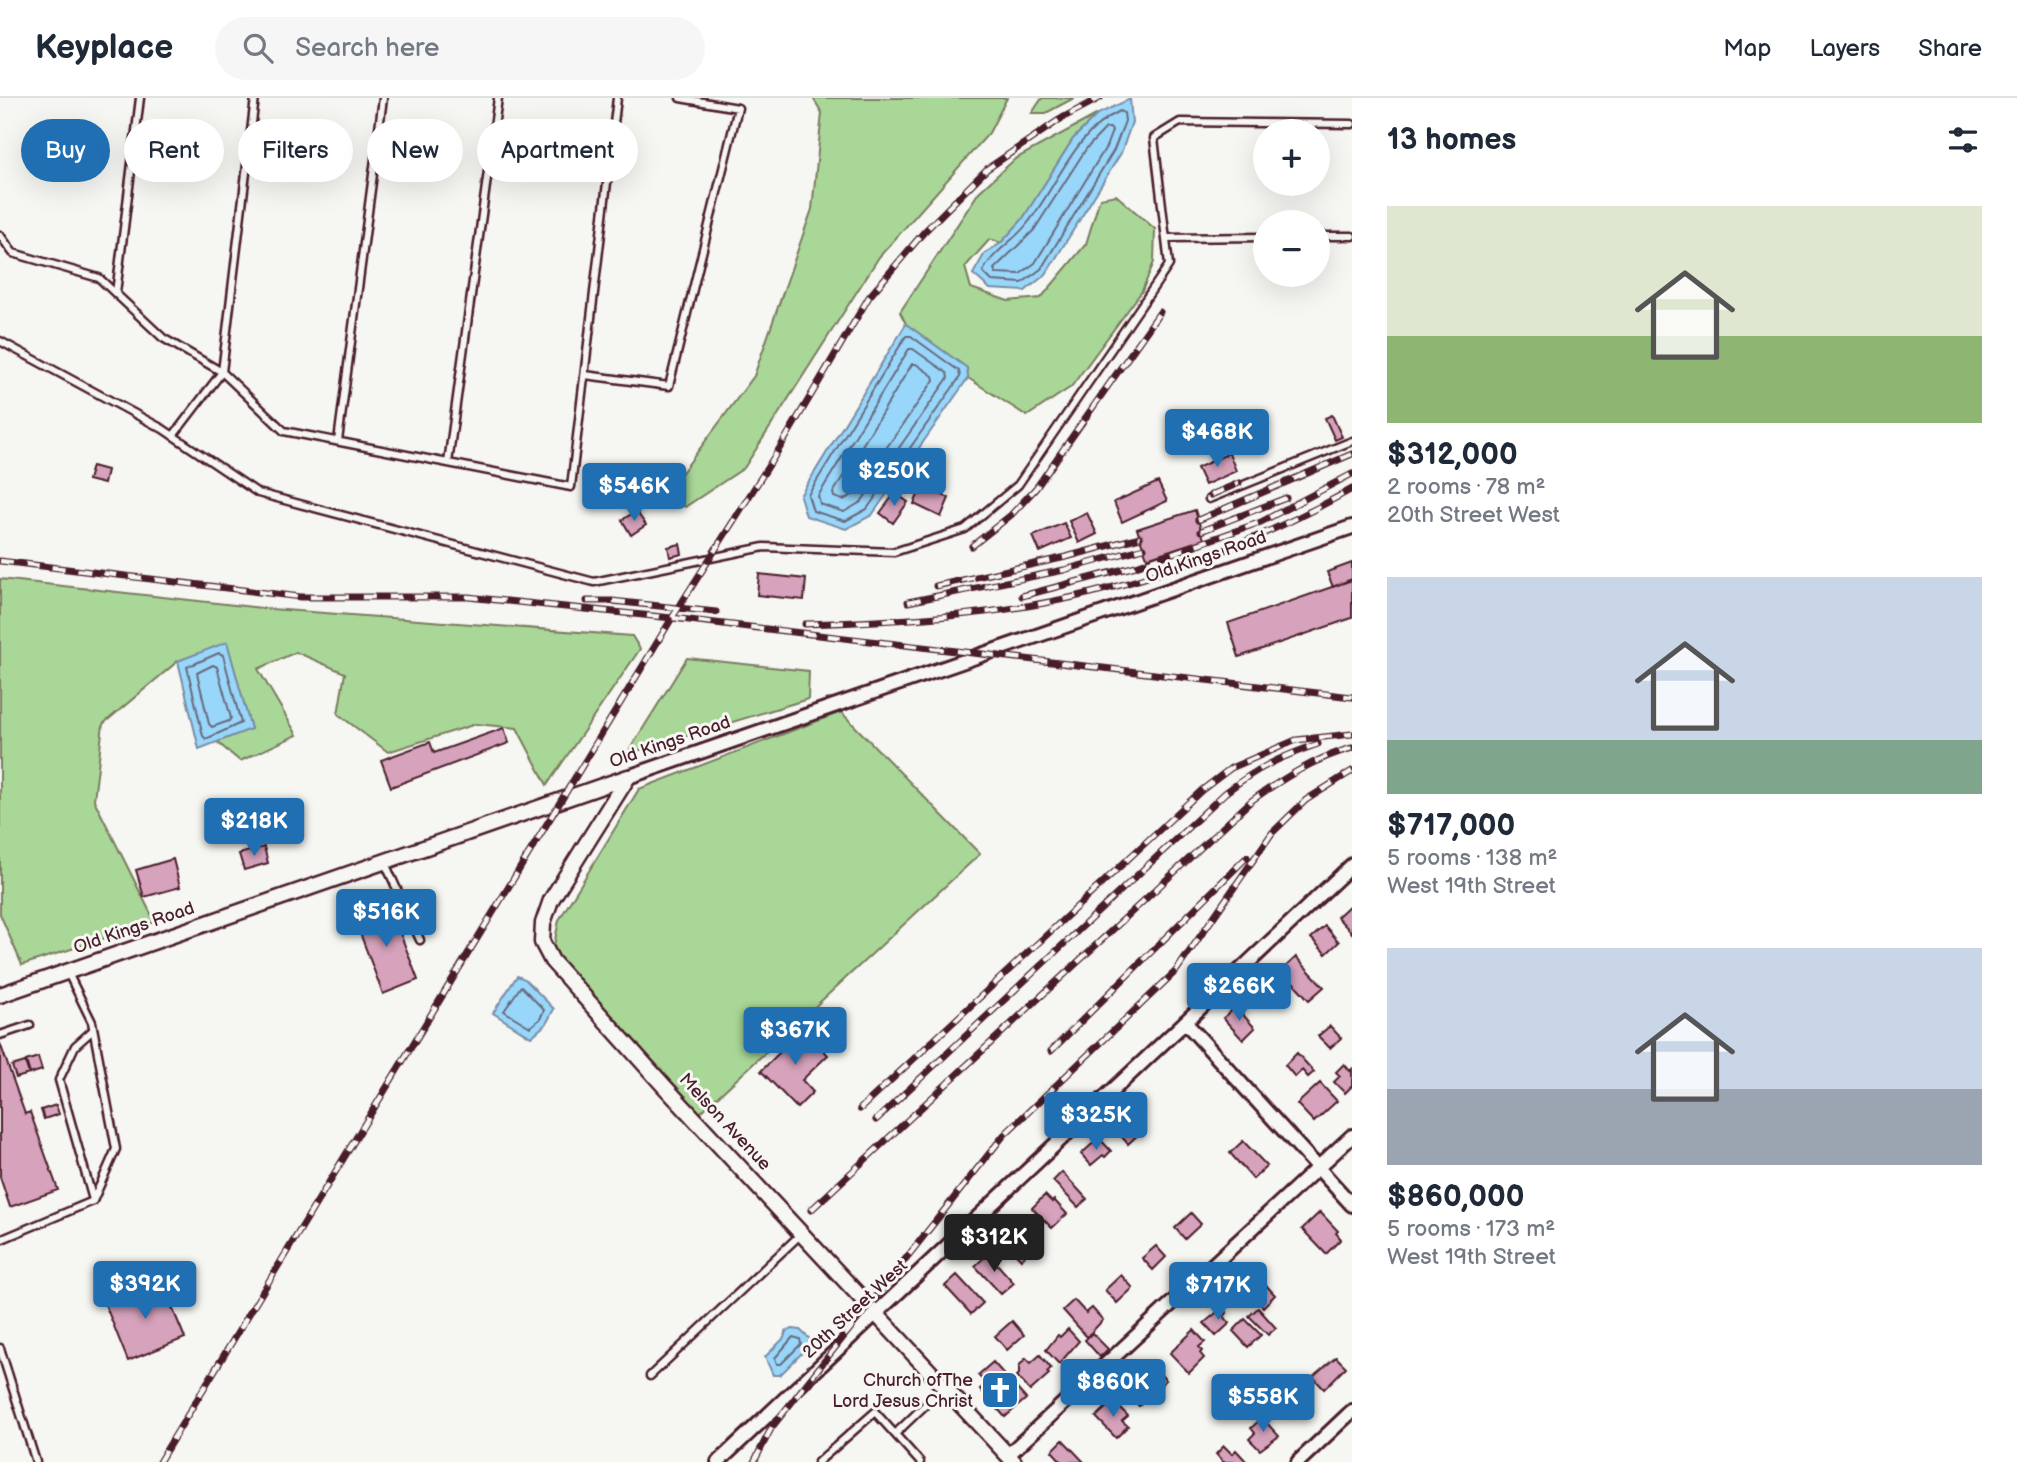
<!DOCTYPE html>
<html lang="en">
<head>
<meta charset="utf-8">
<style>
	:root { --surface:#fff; --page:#f6f6f7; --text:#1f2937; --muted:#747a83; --line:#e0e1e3; --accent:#1f6fb2 }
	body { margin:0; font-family:"Balsamiq Sans",sans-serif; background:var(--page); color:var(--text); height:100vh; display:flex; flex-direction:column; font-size:26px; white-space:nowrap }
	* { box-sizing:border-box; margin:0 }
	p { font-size:23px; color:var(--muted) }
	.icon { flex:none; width:38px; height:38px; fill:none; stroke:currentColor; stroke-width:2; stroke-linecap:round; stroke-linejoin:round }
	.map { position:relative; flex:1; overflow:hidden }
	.side { display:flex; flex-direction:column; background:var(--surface); width:665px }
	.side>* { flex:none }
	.hud { position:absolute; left:21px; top:21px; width:665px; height:63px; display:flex; gap:14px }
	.controls { position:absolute; left:1253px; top:21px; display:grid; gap:14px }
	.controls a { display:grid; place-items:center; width:77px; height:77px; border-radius:50%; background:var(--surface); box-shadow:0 7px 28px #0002; font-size:35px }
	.price { position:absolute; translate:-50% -60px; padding:0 16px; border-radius:7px; background:var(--accent); color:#fff; font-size:23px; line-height:46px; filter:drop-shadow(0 2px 4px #0008) }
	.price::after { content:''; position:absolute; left:50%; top:42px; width:21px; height:16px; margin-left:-10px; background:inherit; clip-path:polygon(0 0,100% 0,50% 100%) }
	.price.current { background:#222; color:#fff }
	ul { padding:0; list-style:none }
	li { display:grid; align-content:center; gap:14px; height:371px; padding:0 35px }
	li span { display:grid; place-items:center; height:217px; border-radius:0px; color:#555 }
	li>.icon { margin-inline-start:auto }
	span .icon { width:126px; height:126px; fill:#fffc; stroke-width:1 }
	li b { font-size:30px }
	h2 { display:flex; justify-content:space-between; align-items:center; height:84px; padding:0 35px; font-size:30px }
	.tag { padding:0 24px; border-radius:32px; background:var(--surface); box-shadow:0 7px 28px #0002; font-size:24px; line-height:63px }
	.tag.current { background:var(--accent); color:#fff }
	header { display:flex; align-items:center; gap:42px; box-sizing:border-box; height:98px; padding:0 35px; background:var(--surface); border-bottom:2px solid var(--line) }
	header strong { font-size:33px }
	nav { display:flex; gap:38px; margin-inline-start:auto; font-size:24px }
	.search { width:490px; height:63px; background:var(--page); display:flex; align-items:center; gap:18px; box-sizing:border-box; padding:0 24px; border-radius:38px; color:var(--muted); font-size:26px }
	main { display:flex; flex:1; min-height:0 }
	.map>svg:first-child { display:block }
</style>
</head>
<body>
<header>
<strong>Keyplace</strong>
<div class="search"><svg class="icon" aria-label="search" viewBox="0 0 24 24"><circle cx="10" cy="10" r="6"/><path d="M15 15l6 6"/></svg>Search here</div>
<nav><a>Map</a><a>Layers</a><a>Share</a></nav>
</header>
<main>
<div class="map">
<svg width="1352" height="1364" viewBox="0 0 1352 1364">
	<rect width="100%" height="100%" fill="#f6f6f2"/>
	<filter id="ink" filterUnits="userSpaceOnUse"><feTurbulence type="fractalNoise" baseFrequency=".0143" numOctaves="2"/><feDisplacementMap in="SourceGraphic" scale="14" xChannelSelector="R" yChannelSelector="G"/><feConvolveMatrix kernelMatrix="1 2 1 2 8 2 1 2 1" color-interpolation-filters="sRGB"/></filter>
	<g filter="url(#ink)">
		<path fill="#a9d797" stroke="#7a7b61" stroke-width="2" d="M 813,0 L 1007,0 L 989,35 L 879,159 L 744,370 L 685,409 L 669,392 L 754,278 L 812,111 L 822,15 Z
			M 1042,0 L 1074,0 L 1046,15 L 1032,15 Z
			M 1098,16 L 1073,41 L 1022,122 L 1001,145 L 990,141 L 965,169 L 971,190 L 1008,203 L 1041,200 L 1086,146 L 1100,100 L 1116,97 L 1155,131 L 1154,164 L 1142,193 L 1071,289 L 1027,318 L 968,280 L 967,270 L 906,226 L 900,214 L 979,94 L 1015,61 Z
			M 0,481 L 271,511 L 632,538 L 640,551 L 547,687 L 517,630 L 476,626 L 388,654 L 338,616 L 345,575 L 296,554 L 258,571 L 297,637 L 240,663 L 217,644 L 251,631 L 227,545 L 178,563 L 103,626 L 94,702 L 155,824 L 22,867 L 0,816 Z
			M 687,560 L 809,573 L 808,601 L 627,656 Z
			M 841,614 L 980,756 L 700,1015 L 553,852 L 559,822 L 639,691 Z"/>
		<path fill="#98d7fa" stroke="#798da7" stroke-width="2" d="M 1130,1 L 1132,24 L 1121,55 L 1046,176 L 1025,193 L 990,191 L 973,176 L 985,155 L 1001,145 L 1022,122 L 1073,41 L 1098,16 Z
			M 906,226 L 967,270 L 968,280 L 872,417 L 846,431 L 806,418 L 800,398 Z
			M 227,544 L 251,631 L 199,651 L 178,563 Z
			M 517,878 L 525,881 L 554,911 L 546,926 L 531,939 L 493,915 Z
			M 793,1231 L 800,1232 L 811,1242 L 810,1247 L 780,1277 L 773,1277 L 765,1259 L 784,1240 L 786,1233 Z"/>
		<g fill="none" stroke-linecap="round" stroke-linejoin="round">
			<path stroke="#69697e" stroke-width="2" d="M 1120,13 L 1124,15 L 1125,23 L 1114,52 L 1041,171 L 1022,185 L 992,183 L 983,174 C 991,155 1014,143 1027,126 C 1058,87 1073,35 1120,13 Z
				M 1106,30 L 1110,30 L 1112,33 L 1106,49 L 1035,165 L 1020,176 L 996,175 L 994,171 L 1034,132 L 1086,51 Z
				M 906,238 L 911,238 L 959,273 L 960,279 L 867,411 L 845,423 L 813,413 L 808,397 Z
				M 909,251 L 913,251 L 947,275 L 948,280 L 861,404 L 844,414 L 820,406 L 818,398 Z
				M 912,266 L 916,266 L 933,278 L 934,282 L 854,396 L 843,402 L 834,399 L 833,395 Z
				M 219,555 L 223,557 L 241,625 L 206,641 L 203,638 L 187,569 Z
				M 213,567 L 217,569 L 231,620 L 229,623 L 212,629 L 209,626 L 197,575 Z
				M 521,888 L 544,912 L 540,921 L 530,929 L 504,913 Z
				M 793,1239 L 800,1241 L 801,1246 L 781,1266 L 777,1266 L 775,1260 Z"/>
		</g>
		<path fill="#d6a2bc" stroke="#4a1f2b" stroke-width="2" d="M 1332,317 L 1342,339 L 1335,342 L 1325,320 Z
			M 1229,355 L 1236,373 L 1205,387 L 1197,370 Z
			M 92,368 L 107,372 L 104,386 L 88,382 Z
			M 1158,384 L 1167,403 L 1122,424 L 1114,404 Z
			M 922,388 L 949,400 L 941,419 L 914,406 Z
			M 895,395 L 908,404 L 893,425 L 880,415 Z
			M 1195,412 L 1204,441 L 1147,460 L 1137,431 Z
			M 636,413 L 646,427 L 631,437 L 622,422 Z
			M 1087,415 L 1097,436 L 1079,445 L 1069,423 Z
			M 1064,425 L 1071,440 L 1040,454 L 1033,438 Z
			M 680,446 L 682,456 L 670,459 L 668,449 Z
			M 1352,465 L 1352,481 L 1333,489 L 1327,474 Z
			M 759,476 L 806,481 L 804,502 L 757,497 Z
			M 1352,482 L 1352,520 L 1239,559 L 1228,525 Z
			M 504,630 L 509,645 L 391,689 L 381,662 L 430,644 L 434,655 Z
			M 264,749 L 268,765 L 244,772 L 239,756 Z
			M 173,761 L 180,789 L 144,799 L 136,772 Z
			M 389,806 L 418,882 L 383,896 L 354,819 Z
			M 1350,807 L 1352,809 L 1352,835 L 1337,819 Z
			M 1325,828 L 1339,844 L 1326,856 L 1311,840 Z
			M 1296,859 L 1324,889 L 1309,902 L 1282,872 Z
			M 1236,909 L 1255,930 L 1243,942 L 1223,920 Z
			M 1330,928 L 1341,940 L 1330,950 L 1318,938 Z
			M 803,931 L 828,957 L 802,982 L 813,994 L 797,1010 L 761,973 Z
			M 0,945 L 25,1016 L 30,1014 L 58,1092 L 10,1109 L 0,1079 Z
			M 1297,955 L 1314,974 L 1308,979 L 1302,972 L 1295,979 L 1285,967 Z
			M 38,959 L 42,972 L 30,976 L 26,963 Z
			M 25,964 L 29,976 L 16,980 L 12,968 Z
			M 1344,966 L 1350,973 L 1352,971 L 1352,988 L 1345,995 L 1334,984 L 1340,978 L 1336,974 Z
			M 1320,985 L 1337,1003 L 1314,1024 L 1297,1006 Z
			M 56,1007 L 59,1016 L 44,1021 L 41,1012 Z
			M 1127,1019 L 1141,1034 L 1128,1046 L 1114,1030 Z
			M 1099,1040 L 1111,1053 L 1105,1059 L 1103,1057 L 1091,1067 L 1081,1056 Z
			M 1243,1043 L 1267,1068 L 1253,1081 L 1230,1055 Z
			M 1062,1074 L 1087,1101 L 1078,1109 L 1053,1083 Z
			M 1045,1097 L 1052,1104 L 1054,1102 L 1067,1116 L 1052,1130 L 1032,1110 Z
			M 1320,1114 L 1338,1133 L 1336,1135 L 1341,1141 L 1326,1156 L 1302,1131 Z
			M 1191,1115 L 1201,1126 L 1185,1141 L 1175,1130 Z
			M 1008,1123 L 1033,1150 L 1021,1161 L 996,1135 Z
			M 1156,1148 L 1166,1159 L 1153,1172 L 1142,1160 Z
			M 988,1156 L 1014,1185 L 1001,1196 L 975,1168 Z
			M 1254,1174 L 1275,1197 L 1263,1209 L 1253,1198 L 1248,1204 L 1236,1192 Z
			M 957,1177 L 983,1205 L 971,1216 L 945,1188 Z
			M 1121,1177 L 1133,1190 L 1117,1205 L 1105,1192 Z
			M 161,1183 L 185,1240 L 128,1263 L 105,1206 Z
			M 1074,1202 L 1086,1215 L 1092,1210 L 1103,1222 L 1087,1239 L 1063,1212 Z
			M 1222,1210 L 1227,1215 L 1224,1219 L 1230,1225 L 1216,1238 L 1204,1225 Z
			M 1258,1210 L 1276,1230 L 1268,1237 L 1249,1218 Z
			M 1245,1221 L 1261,1237 L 1248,1249 L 1233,1233 Z
			M 1012,1223 L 1024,1237 L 1007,1252 L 995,1238 Z
			M 1068,1231 L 1079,1243 L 1059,1266 L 1046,1252 L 1058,1237 L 1060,1239 Z
			M 1194,1232 L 1205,1244 L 1199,1249 L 1202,1253 L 1200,1255 L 1204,1260 L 1189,1275 L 1170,1255 Z
			M 1092,1235 L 1108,1251 L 1100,1259 L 1085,1242 Z
			M 1040,1257 L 1051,1270 L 1047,1274 L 1049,1276 L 1030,1293 L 1017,1278 L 1019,1276 L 1019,1268 L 1026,1260 L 1031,1265 Z
			M 1336,1259 L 1346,1269 L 1324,1291 L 1313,1279 Z
			M 993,1264 L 1026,1301 L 1005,1319 L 980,1291 L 986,1286 L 978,1277 Z
			M 1155,1271 L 1166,1282 L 1139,1308 L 1126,1294 L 1142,1278 L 1145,1281 Z
			M 1297,1290 L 1310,1304 L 1293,1320 L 1280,1306 Z
			M 1113,1303 L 1128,1318 L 1122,1323 L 1128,1328 L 1116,1340 L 1096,1319 Z
			M 1262,1320 L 1279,1338 L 1260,1352 L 1249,1341 L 1255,1335 L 1251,1330 Z
			M 1063,1342 L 1084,1364 L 1062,1364 L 1052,1353 Z
			M 1224,1348 L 1232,1356 L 1236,1352 L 1247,1364 L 1223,1364 L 1216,1356 Z"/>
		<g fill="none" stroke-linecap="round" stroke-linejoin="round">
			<defs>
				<path id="service" d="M 0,137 L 13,155 L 99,180 L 163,240 L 222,274 L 284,333 L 571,389 L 617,0
					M 1318,138 L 1352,138
					M 1166,140 L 1265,139
					M 116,195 L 140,0
					M 0,243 L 163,331 L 258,395 L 594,484 L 764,449 L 894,454 L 965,431 L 1018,387 L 1169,167 L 1154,40 L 1180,24 L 1352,26
					M 585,277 L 669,288 L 738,10 L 680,0
					M 173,338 L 222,274 L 255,0
					M 338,343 L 383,0
					M 448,365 L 498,0
					M 1209,401 L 1352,343
					M 385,765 L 420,842
					M 0,937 L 30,927
					M 93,1102 L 59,982 L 75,948 L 93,932
					M 0,1142 L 93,1103 L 116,1051 L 92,924 L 68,875
					M 0,1250 L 36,1364
					M 650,1278 L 801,1136
					M 895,1336 L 943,1290
					M 818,1364 L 875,1314 L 920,1364"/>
				<path id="minor" d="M 628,679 L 1352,429
					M 1185,924 L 1352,1107
					M 1008,1357 L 1352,1038
					M 718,1364 L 1352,767
					M 1298,1364 L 1352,1313"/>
				<path id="tertiary" d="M 628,679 L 551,802 L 543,825 L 542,844 L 552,863 L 664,988 L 1014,1364
					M 0,897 L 628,679"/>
			</defs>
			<use href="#service" stroke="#4a1f2b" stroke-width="11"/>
			<use href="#minor" stroke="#4a1f2b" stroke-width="18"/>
			<use href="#tertiary" stroke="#4a1f2b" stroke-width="19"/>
			<use href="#service" stroke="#f6f6f2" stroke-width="6"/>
			<use href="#minor" stroke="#f6f6f2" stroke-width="12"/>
			<use href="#tertiary" stroke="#f6f6f2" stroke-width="14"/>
			<defs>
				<path id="rail" d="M 1211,397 L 1239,385
					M 1198,422 L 1352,356
					M 1201,433 L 1286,400
					M 972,448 L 1011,417 L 1036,390 L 1160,214
					M 0,463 L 301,499 L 468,499 L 672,520 L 1352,599
					M 936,488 L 1066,459 L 1140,439
					M 1022,498 L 1136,468 L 1261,424 L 1352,376
					M 587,503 L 612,503 L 716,514
					M 908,504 L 1064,472 L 1144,450
					M 805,526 C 900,523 998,518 1091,495 C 1181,472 1271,437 1352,391
					M 1051,953 L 1247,759
					M 860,1011 L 1202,692 L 1231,670 L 1296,642 L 1352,636
					M 876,1022 L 1225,695 C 1257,670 1280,659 1318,646
					M 811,1112 L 1251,703 C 1282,681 1315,660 1352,650
					M 159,1364 L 672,520 L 781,348 L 869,199 L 924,134 L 987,71 L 1062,20 L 1100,0
					M 754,1364 L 772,1329 L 1004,1037 L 1176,873 L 1272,735 L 1306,702 L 1352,673"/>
			</defs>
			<use href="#rail" stroke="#4a1f2b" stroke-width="7"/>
			<use href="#rail" stroke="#f6f6f2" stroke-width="4.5" stroke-dasharray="13" stroke-linecap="butt"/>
		</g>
	</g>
	<defs>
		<symbol id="church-square" viewBox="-11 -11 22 22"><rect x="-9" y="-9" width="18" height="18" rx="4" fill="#1f6fb2" stroke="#f6f6f2"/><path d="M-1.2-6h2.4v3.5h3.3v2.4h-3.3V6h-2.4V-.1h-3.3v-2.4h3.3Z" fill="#fff"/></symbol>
	</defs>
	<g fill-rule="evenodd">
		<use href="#church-square" x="978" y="1270" width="44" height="44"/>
	</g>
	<g text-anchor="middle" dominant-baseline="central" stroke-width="6" stroke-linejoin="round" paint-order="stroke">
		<g font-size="18" fill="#4a1f2b" stroke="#f6f6f2">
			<text transform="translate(1206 459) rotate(-19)">Old Kings Road</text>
			<text transform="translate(670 644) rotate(-19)">Old Kings Road</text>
			<text transform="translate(134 830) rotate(-19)">Old Kings Road</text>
			<text transform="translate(725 1024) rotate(47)">Melson Avenue</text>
			<text transform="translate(855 1211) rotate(-43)">20th Street West</text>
		</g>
		<g font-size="18" fill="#4a1f2b" stroke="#f6f6f2" text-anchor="end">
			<text x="973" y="1282">Church ofThe<tspan x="973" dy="21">Lord Jesus Christ</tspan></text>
		</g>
	</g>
</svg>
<div class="controls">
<a>+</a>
<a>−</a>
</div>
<b class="price" style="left:1217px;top:371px">$468K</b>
<b class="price" style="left:894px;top:410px">$250K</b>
<b class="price" style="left:634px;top:425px">$546K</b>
<b class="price" style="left:254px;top:760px">$218K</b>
<b class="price" style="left:386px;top:851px">$516K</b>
<b class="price" style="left:1239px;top:925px">$266K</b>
<b class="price" style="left:795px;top:969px">$367K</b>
<b class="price" style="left:1096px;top:1054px">$325K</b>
<b class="price current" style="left:994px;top:1176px">$312K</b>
<b class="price" style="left:145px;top:1223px">$392K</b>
<b class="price" style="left:1218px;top:1224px">$717K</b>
<b class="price" style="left:1113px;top:1321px">$860K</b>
<b class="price" style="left:1263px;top:1336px">$558K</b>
<div class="hud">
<a class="tag current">Buy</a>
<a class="tag">Rent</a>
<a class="tag">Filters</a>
<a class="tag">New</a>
<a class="tag">Apartment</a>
</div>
</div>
<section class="side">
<h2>13 homes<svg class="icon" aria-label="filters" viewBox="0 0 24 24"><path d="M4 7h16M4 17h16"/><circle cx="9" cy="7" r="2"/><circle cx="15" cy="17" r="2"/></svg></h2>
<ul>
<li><span style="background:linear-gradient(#dfe7d0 60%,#8fb573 0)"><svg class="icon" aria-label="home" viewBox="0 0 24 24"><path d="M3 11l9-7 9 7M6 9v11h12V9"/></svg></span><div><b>$312,000</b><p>2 rooms · 78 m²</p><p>20th Street West</p></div></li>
<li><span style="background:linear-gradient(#c9d6e8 75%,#7fa58c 0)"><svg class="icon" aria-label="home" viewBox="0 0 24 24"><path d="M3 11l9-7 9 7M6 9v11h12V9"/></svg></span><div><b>$717,000</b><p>5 rooms · 138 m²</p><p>West 19th Street</p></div></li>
<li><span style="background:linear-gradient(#c9d6e8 65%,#9aa5b1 0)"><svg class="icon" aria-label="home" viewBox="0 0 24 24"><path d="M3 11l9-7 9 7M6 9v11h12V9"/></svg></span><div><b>$860,000</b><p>5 rooms · 173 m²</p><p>West 19th Street</p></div></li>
</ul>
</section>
</main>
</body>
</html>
